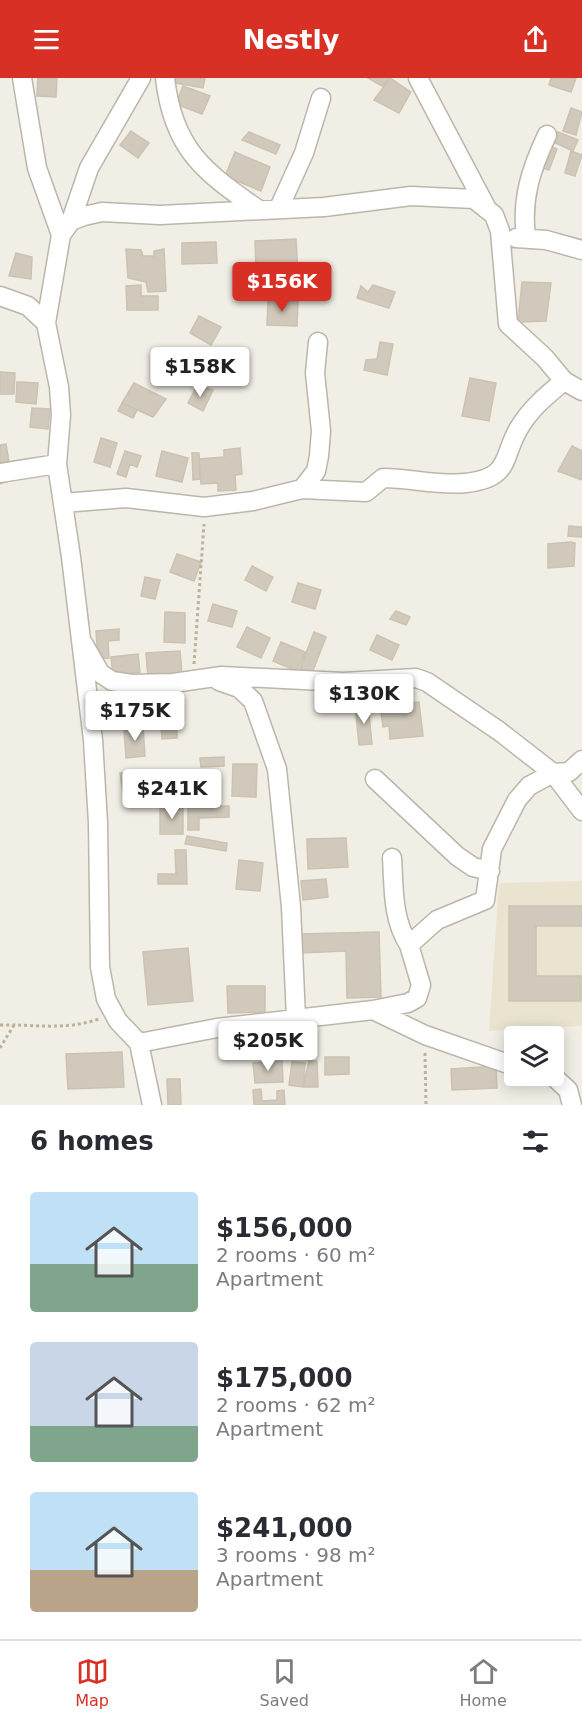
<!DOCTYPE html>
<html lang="en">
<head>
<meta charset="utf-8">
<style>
	:root { --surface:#fff; --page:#f2f2f3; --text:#2b2b33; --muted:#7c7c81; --line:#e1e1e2; --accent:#d93025 }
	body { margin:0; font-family:"DejaVu Sans",sans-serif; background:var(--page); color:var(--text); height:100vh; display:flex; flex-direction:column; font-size:22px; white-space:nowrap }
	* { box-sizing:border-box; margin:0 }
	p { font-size:20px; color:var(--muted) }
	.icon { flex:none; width:33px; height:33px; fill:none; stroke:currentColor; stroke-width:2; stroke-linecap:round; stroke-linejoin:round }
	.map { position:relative; height:1027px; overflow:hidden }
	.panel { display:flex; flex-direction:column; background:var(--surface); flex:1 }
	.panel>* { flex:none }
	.tools { position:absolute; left:504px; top:948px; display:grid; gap:12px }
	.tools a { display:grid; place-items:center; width:60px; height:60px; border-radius:6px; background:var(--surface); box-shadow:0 3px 15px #0003; font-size:30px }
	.price { position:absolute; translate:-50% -51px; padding:0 14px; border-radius:6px; background:#fff; color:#222; font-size:20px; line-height:39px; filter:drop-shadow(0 2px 3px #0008) }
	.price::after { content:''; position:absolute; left:50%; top:36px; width:18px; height:14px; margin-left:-9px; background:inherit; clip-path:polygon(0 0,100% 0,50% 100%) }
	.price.current { background:var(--accent); color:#fff }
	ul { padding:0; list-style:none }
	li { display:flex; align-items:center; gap:18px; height:150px; padding:0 30px }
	li span { display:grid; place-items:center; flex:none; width:168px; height:120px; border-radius:6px; color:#555 }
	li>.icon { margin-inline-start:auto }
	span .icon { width:72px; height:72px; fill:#fffc; stroke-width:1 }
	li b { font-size:26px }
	h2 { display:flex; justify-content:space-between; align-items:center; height:72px; padding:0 30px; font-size:26px }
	header { display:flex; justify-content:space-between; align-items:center; height:78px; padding:0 30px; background:var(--accent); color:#fff; font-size:27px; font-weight:800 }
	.tabs { display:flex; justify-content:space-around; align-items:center; height:84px; border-top:2px solid var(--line); background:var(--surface); font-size:16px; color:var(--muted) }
	.tabs a { display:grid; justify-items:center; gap:3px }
	.tabs .current { color:var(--accent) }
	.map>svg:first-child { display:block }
</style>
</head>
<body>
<header><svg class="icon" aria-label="menu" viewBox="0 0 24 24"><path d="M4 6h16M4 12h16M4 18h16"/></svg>Nestly<svg class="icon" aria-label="share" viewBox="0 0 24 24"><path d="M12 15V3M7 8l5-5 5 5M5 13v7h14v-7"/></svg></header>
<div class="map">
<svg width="582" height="1027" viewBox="0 0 582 1027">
	<rect width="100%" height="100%" fill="#f1eee5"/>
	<path fill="#e9e3d0" d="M 582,803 L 582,948 L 489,953 L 499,805 Z"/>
	<path fill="#d1cabc" stroke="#ccc2af" stroke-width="1.5" d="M 38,0 L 57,0 L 56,19 L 37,18 Z
		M 175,0 L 205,0 L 203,10 L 176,5 Z
		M 368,0 L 390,0 L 382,8 Z
		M 390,0 L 411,14 L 399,35 L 374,22 Z
		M 551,0 L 576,0 L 571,14 L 549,7 Z
		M 183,8 L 210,18 L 202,36 L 176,26 Z
		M 571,30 L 582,34 L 576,57 L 563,53 Z
		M 131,53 L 149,65 L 138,80 L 120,67 Z
		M 249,54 L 280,67 L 276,76 L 242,62 Z
		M 558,54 L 578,62 L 573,73 L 553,64 Z
		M 547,67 L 557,71 L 549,92 L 539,89 Z
		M 571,73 L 582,77 L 575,98 L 565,95 Z
		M 235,74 L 270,89 L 261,113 L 225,98 Z
		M 296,161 L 298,198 L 286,199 L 286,190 L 256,191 L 255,163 Z
		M 216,164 L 217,185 L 182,186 L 182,165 Z
		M 126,171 L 141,172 L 143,178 L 154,178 L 154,173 L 164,171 L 166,213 L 148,214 L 146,204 L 128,200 Z
		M 16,175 L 32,179 L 31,201 L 9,198 Z
		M 522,204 L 551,205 L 546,243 L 518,244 Z
		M 141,207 L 141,218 L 158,218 L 158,232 L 127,232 L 126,208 Z
		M 373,207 L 395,214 L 389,230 L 357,220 L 361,208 L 368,214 Z
		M 268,222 L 298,223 L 297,248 L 267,247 Z
		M 199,238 L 221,249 L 211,267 L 190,255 Z
		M 380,264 L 393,266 L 387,297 L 364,292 L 366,282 L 377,281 Z
		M 0,294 L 15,295 L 14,316 L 0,316 Z
		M 470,300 L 496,305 L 489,343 L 462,338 Z
		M 17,304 L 38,305 L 36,326 L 16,324 Z
		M 134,305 L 166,321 L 153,339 L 122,325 Z
		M 197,308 L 213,312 L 203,333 L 188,325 Z
		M 122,325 L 137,332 L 133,340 L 118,333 Z
		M 32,330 L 50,331 L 48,351 L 30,349 Z
		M 101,360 L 117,365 L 110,389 L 94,384 Z
		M 6,366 L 12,402 L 0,406 L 0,367 Z
		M 572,368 L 582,373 L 582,402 L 558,393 Z
		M 240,370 L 242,396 L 235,397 L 236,412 L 218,413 L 218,405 L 201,406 L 199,381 L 224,379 L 224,372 Z
		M 125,373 L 141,378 L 137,389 L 130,386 L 126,399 L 117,396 Z
		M 162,373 L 188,380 L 182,404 L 156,398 Z
		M 192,375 L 199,375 L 200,401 L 193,402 Z
		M 569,448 L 582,449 L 582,459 L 568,458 Z
		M 571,464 L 575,465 L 574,488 L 548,490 L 548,466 Z
		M 177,476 L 201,484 L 194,503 L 170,494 Z
		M 252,488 L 273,499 L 266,513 L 245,502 Z
		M 145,499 L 160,502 L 155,521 L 141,518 Z
		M 298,505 L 321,512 L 315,531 L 292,524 Z
		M 213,526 L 237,533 L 232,549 L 208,543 Z
		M 396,533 L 410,539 L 406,547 L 390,541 Z
		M 165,534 L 185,535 L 185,565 L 164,564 Z
		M 247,549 L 270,560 L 261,580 L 237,569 Z
		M 119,551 L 119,562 L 108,563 L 109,580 L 98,581 L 96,553 Z
		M 314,554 L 326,559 L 312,595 L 300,591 Z
		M 377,557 L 399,567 L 392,582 L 370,572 Z
		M 281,564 L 305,574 L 297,593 L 273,583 Z
		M 180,573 L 182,596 L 148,599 L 146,575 Z
		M 138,576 L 140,594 L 132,595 L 133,602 L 113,597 L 111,579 Z
		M 419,624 L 423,658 L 390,661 L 389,648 L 383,649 L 380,626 Z
		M 368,626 L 372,666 L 359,667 L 355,627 Z
		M 177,642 L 177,660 L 162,661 L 161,643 Z
		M 143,649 L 145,678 L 126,680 L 124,651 Z
		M 224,679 L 224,688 L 201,689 L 200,680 Z
		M 233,686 L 257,686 L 256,719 L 232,718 Z
		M 138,694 L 140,713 L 123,715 L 120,695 Z
		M 186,696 L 196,696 L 196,713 L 186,713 Z
		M 229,728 L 229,739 L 199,740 L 199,752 L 188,752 L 188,729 Z
		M 160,729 L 183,729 L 183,756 L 160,756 Z
		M 187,758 L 227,765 L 226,773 L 185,766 Z
		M 346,760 L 348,789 L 308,791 L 307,761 Z
		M 175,772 L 186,772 L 187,806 L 158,806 L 158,796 L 176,796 Z
		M 239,782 L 263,785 L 260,813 L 236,811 Z
		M 326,801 L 328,819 L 303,822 L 301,803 Z
		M 509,828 L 582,828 L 582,848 L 536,848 L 536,898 L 581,898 L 581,923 L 509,923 Z
		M 379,854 L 381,919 L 347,920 L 346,873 L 301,875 L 300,856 Z
		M 188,870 L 193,923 L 148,927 L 143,874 Z
		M 227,908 L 265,908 L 265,934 L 228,935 Z
		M 122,974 L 124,1009 L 68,1011 L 66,976 Z
		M 325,979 L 349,979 L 349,996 L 325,997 Z
		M 282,983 L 283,1004 L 255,1005 L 253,985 Z
		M 309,983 L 317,983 L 318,1009 L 303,1009 Z
		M 292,984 L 305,985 L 303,1009 L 289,1007 Z
		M 496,988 L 497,1010 L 452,1012 L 451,991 Z
		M 167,1001 L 180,1001 L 181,1027 L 168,1027 Z
		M 261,1011 L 262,1023 L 277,1022 L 277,1013 L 284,1012 L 285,1027 L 254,1027 L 253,1012 Z"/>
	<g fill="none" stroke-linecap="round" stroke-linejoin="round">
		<defs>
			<path id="minor" d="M 22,0 L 37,90 L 61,157
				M 165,0 C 173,71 204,94 259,132
				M 418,0 L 486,129
				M 279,130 L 304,75 L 321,20
				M 71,143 L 89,90 L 141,0
				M 526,159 C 521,121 531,91 547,57
				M 516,160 L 546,162 L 582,172
				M 0,218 L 28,228 L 46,245
				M 57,386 L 71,479 L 93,662 L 98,745 L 100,889 L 106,921 L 118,943 L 139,965 L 152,1027
				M 0,395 L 57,386 L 61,337 L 59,309 L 46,245 L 61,157 L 71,143 L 84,138 L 102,134 L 160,137 L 324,129 L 411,118 L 474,121 L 494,137 L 500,153 L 508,246 L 545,280 L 564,303 L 582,313
				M 302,411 L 316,393 L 319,378 L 321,353 L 315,295 L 318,264
				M 63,425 L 126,420 L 204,429 L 253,423 L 302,411 L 366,414 L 383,400 C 411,400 438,408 466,405 C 512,400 502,378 519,350 C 531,330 547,317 564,303
				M 83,565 L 100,595 L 112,603 L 132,606 L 173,605 L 222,598 L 343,604 L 416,600 L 427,604 L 499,653 L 553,695 L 582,733
				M 219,603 L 239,610 L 253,623 L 277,691 L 291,829 L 296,940
				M 375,701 L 457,778 L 473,789 L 490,793
				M 392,780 C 394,810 392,841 409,867
				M 373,932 L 408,925 L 417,920 L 421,907 L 409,867 L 437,842 L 485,822 L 492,771 L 517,722 L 529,708 L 553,695 L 569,694 L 582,682
				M 139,965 L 217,950 L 373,932 L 425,957 L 514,988
				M 553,998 L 568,1012 L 572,1027"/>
		</defs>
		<use href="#minor" stroke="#bbb6a9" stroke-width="21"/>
		<path stroke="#bcb29b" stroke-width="3" stroke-dasharray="3 3" stroke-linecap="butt" d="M 194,586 L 204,446
			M 0,947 C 36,946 63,953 99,941
			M 0,970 L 14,947
			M 425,975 L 426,1027"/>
		<use href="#minor" stroke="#fff" stroke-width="18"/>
	</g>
</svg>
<div class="tools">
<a><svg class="icon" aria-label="layers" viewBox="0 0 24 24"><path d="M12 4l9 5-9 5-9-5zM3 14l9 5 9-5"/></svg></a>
</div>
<b class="price current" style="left:282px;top:235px">$156K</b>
<b class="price" style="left:200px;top:320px">$158K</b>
<b class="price" style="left:364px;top:647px">$130K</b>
<b class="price" style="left:135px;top:664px">$175K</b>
<b class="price" style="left:172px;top:742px">$241K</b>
<b class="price" style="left:268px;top:994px">$205K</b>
</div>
<section class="panel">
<h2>6 homes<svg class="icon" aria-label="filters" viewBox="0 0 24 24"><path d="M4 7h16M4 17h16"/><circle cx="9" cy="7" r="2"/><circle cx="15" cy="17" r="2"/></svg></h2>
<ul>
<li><span style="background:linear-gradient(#bfe0f5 60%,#7fa58c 0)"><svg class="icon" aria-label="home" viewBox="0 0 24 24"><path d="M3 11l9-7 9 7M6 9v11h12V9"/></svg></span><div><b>$156,000</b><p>2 rooms · 60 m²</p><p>Apartment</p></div></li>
<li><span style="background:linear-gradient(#c9d6e8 70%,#7fa58c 0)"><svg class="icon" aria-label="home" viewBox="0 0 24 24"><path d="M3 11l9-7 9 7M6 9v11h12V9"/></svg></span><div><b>$175,000</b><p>2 rooms · 62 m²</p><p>Apartment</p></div></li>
<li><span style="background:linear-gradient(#bfe0f5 65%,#b9a48a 0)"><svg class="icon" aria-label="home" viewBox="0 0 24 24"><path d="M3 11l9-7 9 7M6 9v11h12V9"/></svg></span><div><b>$241,000</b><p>3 rooms · 98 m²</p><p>Apartment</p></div></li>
</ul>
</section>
<nav class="tabs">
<a class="current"><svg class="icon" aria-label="map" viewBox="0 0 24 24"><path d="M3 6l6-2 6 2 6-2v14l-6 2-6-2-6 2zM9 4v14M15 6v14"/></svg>Map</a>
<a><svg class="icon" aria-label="saved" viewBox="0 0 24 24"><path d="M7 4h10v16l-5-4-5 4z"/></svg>Saved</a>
<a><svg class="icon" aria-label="home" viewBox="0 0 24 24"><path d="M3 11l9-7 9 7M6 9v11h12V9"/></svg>Home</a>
</nav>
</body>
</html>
